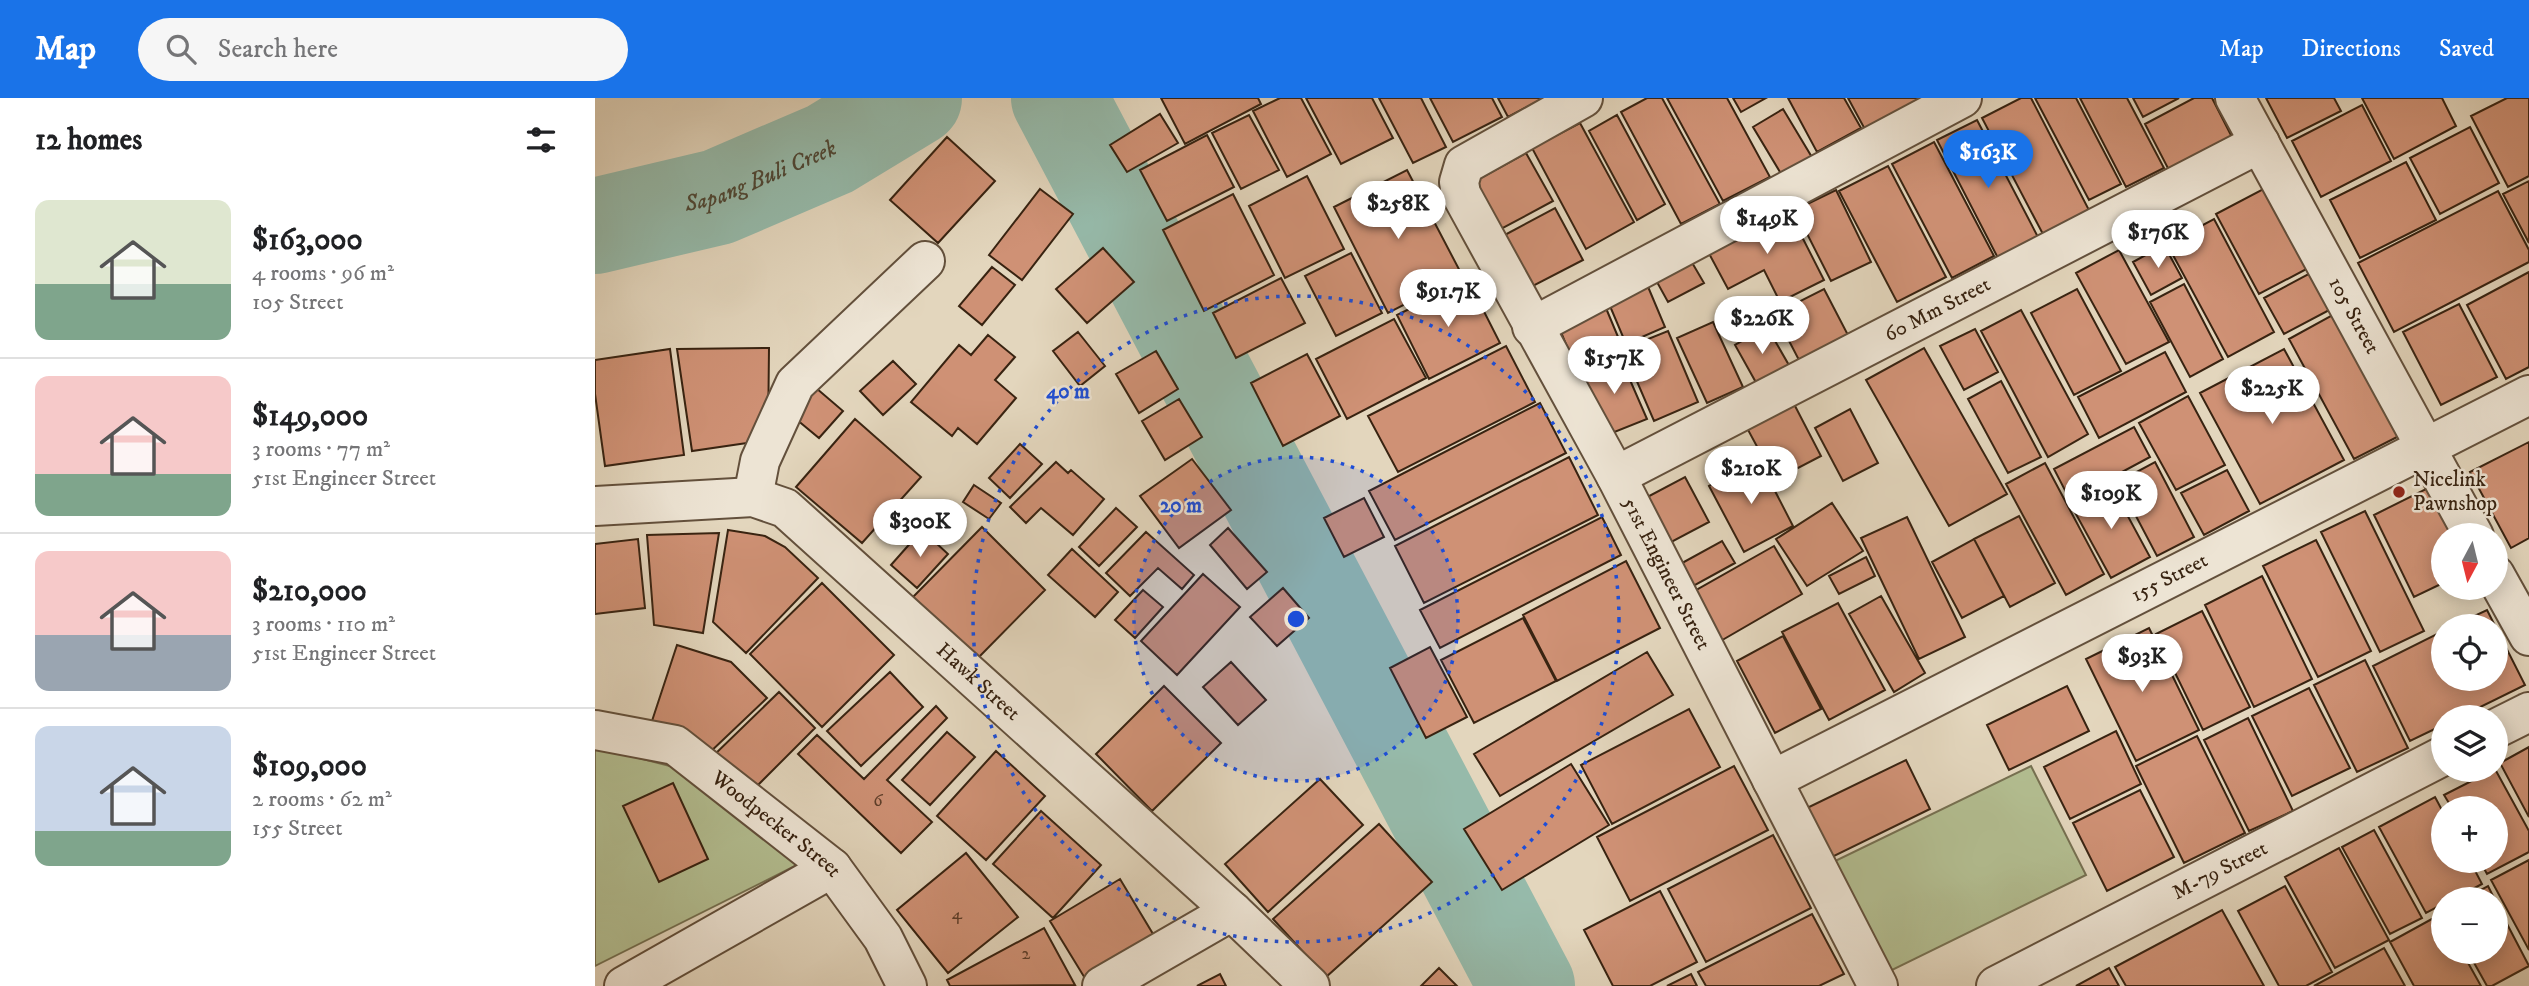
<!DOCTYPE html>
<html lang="en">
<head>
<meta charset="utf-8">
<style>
	:root { --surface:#fff; --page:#f6f6f6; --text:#202124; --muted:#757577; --line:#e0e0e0; --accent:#1a73e8 }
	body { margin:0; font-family:"IM FELL DW Pica",serif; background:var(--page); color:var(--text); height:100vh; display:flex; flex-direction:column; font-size:26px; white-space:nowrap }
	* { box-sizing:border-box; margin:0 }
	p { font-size:23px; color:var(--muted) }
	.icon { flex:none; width:38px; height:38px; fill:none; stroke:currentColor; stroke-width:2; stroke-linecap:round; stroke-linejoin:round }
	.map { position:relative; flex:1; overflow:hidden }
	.panel { display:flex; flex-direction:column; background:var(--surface); width:595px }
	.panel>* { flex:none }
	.needle { width:46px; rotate:187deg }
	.buttons { position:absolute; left:1836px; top:425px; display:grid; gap:14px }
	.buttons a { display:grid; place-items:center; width:77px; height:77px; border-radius:50%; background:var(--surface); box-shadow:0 4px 18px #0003; font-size:35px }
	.price { position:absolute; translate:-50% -60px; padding:0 16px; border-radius:24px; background:#fff; color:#222; font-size:23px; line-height:46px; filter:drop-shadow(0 2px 4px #0008) }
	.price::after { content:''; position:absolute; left:50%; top:42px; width:21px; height:16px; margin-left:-10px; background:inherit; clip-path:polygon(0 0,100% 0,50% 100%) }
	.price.on { background:var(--accent); color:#fff }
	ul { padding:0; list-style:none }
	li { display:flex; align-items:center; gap:21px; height:175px; padding:0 35px }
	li+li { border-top:2px solid var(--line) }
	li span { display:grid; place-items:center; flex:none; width:196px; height:140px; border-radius:14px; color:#555 }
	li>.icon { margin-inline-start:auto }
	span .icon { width:84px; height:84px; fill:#fffc; stroke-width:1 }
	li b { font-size:30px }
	h2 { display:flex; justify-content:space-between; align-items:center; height:84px; padding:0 35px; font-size:30px }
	header { display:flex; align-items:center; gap:42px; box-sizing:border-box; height:98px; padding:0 35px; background:var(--accent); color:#fff }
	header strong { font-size:33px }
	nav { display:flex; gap:38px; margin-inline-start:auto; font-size:24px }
	.search { width:490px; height:63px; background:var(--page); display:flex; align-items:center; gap:18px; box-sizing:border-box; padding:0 24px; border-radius:38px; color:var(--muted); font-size:26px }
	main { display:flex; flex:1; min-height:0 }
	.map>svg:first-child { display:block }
</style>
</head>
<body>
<header>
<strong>Map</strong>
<div class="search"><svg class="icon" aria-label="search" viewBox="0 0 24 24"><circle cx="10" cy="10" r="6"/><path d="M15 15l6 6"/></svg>Search here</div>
<nav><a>Map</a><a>Directions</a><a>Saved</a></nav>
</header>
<main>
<section class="panel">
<h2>12 homes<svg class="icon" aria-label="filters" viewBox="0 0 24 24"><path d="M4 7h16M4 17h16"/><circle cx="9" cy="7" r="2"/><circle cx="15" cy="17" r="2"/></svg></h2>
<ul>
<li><span style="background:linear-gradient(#dfe7d0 60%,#7fa58c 0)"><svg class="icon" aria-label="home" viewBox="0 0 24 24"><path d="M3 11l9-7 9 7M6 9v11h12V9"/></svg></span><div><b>$163,000</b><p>4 rooms · 96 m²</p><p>105 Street</p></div></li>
<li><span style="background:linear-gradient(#f6c9c9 70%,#7fa58c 0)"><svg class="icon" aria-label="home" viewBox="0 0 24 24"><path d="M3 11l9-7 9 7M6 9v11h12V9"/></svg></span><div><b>$149,000</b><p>3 rooms · 77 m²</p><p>51st Engineer Street</p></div></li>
<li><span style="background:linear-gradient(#f6c9c9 60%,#9aa5b1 0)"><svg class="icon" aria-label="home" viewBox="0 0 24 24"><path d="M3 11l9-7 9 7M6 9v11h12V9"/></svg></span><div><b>$210,000</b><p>3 rooms · 110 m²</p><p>51st Engineer Street</p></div></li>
<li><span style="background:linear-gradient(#c9d6e8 75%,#7fa58c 0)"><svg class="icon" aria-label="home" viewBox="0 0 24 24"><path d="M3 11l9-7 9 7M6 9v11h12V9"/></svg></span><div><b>$109,000</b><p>2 rooms · 62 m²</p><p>155 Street</p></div></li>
</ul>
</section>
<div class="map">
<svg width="1934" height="888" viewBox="0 0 1934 888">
	<rect width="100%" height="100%" fill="#e3d6bd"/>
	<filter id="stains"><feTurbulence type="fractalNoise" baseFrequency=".00286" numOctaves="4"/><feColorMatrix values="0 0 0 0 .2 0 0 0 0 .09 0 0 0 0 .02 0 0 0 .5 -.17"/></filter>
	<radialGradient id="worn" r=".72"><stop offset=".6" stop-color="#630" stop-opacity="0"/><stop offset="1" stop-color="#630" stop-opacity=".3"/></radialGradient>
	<path fill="#b3be91" stroke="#767051" stroke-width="2" d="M 0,649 L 75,668 L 204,766 L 0,868 Z
		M 1436,668 L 1491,777 L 1291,875 L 1236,765 Z"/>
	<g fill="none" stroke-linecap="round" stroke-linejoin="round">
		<g stroke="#96baaa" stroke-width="96">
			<path d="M 464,0 L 932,888"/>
			<path id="s1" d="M 0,128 L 123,99 L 235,51 L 319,0"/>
		</g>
	</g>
	<path fill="#cf9175" stroke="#382311" stroke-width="2" d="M 566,0 L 663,0 L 666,6 L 590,46 Z
		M 685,0 L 706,0 L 736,56 L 692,79 L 658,13 Z
		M 711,0 L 777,0 L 798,40 L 746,66 Z
		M 784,0 L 826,0 L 851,49 L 818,65 Z
		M 835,0 L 897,0 L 907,19 L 858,44 Z
		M 903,0 L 949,0 L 913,19 Z
		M 1052,0 L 1067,0 L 1125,106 L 1086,126 L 1026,14 Z
		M 1072,0 L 1132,0 L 1175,79 L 1128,103 Z
		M 1138,0 L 1171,0 L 1146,14 Z
		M 1193,0 L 1249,0 L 1266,30 L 1222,54 Z
		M 1253,0 L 1342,0 L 1273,37 Z
		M 1426,0 L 1436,0 L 1496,116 L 1450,140 L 1387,20 Z
		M 1440,0 L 1481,0 L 1526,86 L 1494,102 Z
		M 1485,0 L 1532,0 L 1569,70 L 1531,89 Z
		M 1538,0 L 1584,0 L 1548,19 Z
		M 1599,0 L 1617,0 L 1640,45 L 1577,78 L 1550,26 Z
		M 1671,0 L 1739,0 L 1746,13 L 1692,40 Z
		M 1767,0 L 1847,0 L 1861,28 L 1799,61 Z
		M 1912,0 L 1934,0 L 1934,78 L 1913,89 L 1876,18 Z
		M 1767,7 L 1796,63 L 1726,99 L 1697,43 Z
		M 1188,11 L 1218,61 L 1188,79 L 1158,29 Z
		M 565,16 L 583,45 L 532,74 L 515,47 Z
		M 654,17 L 684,72 L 646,91 L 617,35 Z
		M 1022,17 L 1070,106 L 1042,122 L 994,33 Z
		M 1382,22 L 1444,141 L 1404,162 L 1342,42 Z
		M 985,25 L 1039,124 L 991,151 L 937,50 Z
		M 1875,29 L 1904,85 L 1845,116 L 1815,60 Z
		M 612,37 L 639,89 L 572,123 L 545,72 Z
		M 352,39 L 400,83 L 343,145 L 295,102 Z
		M 1339,44 L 1399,158 L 1357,180 L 1297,66 Z
		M 931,55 L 958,103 L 906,131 L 880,83 Z
		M 1811,64 L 1841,122 L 1765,160 L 1735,102 Z
		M 1293,68 L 1351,179 L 1302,204 L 1244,93 Z
		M 812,72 L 867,177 L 793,215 L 739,109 Z
		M 712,78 L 749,151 L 690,180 L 654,108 Z
		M 1934,83 L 1934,145 L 1908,96 Z
		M 1676,87 L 1719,167 L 1664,196 L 1621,116 Z
		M 445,91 L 478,116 L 427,182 L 394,157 Z
		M 1241,92 L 1276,164 L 1236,183 L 1200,112 Z
		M 1903,93 L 1934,152 L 1934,164 L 1799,234 L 1763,165 Z
		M 638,96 L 679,177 L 609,213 L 568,132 Z
		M 960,110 L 988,162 L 934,190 L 906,139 Z
		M 1183,111 L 1193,130 L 1201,127 L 1229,182 L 1185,204 L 1169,172 L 1133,191 L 1110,148 Z
		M 1619,121 L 1679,234 L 1633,259 L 1572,146 Z
		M 1569,147 L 1587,180 L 1556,197 L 1538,164 Z
		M 508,150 L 539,184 L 492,225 L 461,191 Z
		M 1524,152 L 1574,244 L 1531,266 L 1481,175 Z
		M 756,155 L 787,215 L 741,238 L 710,178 Z
		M 1092,156 L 1109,185 L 1073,204 L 1057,175 Z
		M 397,169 L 420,187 L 387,227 L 364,208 Z
		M 1721,172 L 1740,209 L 1689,236 L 1669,200 Z
		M 1934,174 L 1934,269 L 1911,281 L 1872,207 Z
		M 686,180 L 710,225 L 641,260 L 618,215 Z
		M 873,182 L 905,245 L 834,281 L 802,217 Z
		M 1051,184 L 1070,229 L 1031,246 L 1012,201 Z
		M 1589,186 L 1628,261 L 1595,279 L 1555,204 Z
		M 1229,191 L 1254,239 L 1205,264 L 1180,216 Z
		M 1482,191 L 1526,273 L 1479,297 L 1436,215 Z
		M 1008,203 L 1026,246 L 979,266 L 961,222 Z
		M 1864,206 L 1902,279 L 1846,307 L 1808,234 Z
		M 1426,212 L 1493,336 L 1453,359 L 1386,233 Z
		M 1743,214 L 1808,336 L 1759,361 L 1694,241 Z
		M 799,221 L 831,280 L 752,321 L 721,261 Z
		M 1118,224 L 1148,289 L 1112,305 L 1082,240 Z
		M 1172,229 L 1195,269 L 1163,288 L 1140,247 Z
		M 1380,231 L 1403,274 L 1369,292 L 1345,248 Z
		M 1073,233 L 1103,304 L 1059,323 L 1028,251 Z
		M 483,234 L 510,268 L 485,288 L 458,253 Z
		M 393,237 L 420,259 L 400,282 L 421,300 L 382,346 L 363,330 L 357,338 L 316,304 L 364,247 L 376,257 Z
		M 911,248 L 940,304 L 803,374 L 773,318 Z
		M 174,250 L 173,342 L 97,353 L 82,251 Z
		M 1329,250 L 1412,396 L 1354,428 L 1271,282 Z
		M 75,251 L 89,357 L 10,368 L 0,296 L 0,262 Z
		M 1689,251 L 1749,362 L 1665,406 L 1605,295 Z
		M 561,253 L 583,291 L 544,315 L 521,276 Z
		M 1570,254 L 1591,294 L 1504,340 L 1483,299 Z
		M 712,256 L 745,318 L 688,348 L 656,285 Z
		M 1025,259 L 1052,321 L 1012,337 L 986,275 Z
		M 298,263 L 321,286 L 288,317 L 265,293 Z
		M 1406,283 L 1446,359 L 1413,375 L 1373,301 Z
		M 214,284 L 248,313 L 224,340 L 190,312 Z
		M 1593,298 L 1630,367 L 1581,392 L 1544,325 Z
		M 584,301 L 607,339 L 570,362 L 547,323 Z
		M 945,305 L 971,355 L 800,442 L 774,393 Z
		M 1199,306 L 1226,358 L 1180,382 L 1152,330 Z
		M 1255,311 L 1283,365 L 1248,383 L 1220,330 Z
		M 260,321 L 326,379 L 267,445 L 201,389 Z
		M 1539,329 L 1555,359 L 1475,402 L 1459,371 Z
		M 1934,344 L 1934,440 L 1916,450 L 1875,374 Z
		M 425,346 L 447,366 L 415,400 L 394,380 Z
		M 974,359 L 1003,417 L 829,505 L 800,448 Z
		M 597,361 L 636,412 L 584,450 L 545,398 Z
		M 1164,362 L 1198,428 L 1149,454 L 1114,388 Z
		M 461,364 L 473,375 L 476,372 L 509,401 L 478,437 L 446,410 L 431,425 L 415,409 Z
		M 1560,364 L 1599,439 L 1562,458 L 1523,384 Z
		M 1450,365 L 1509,476 L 1471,497 L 1411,386 Z
		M 1632,372 L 1654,413 L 1609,437 L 1586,395 Z
		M 1090,379 L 1114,424 L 1065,450 L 1041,405 Z
		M 379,387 L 406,405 L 394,421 L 368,404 Z
		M 1516,387 L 1555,459 L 1516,480 L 1476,407 Z
		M 1839,387 L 1864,438 L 1848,438 L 1848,485 L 1819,499 L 1779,417 Z
		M 769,400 L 789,439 L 749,459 L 729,420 Z
		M 1237,405 L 1268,453 L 1212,488 L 1181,441 Z
		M 521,410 L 542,429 L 504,468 L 484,449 Z
		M 1770,413 L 1829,533 L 1785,554 L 1726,434 Z
		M 1424,418 L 1460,485 L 1415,509 L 1379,441 Z
		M 1007,419 L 1026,457 L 845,550 L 825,512 Z
		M 1312,419 L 1370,539 L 1324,561 L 1266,440 Z
		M 387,429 L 450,492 L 381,562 L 318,499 Z
		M 633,430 L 672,474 L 652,491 L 615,447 Z
		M 133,432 L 170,438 L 190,449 L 223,480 L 151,555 L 118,524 Z
		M 327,432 L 353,456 L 322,490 L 296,467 Z
		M 551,434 L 599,477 L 587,491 L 563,470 L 535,498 L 511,475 Z
		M 124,435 L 108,535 L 59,527 L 52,437 Z
		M 43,441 L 50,510 L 0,516 L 0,446 Z
		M 1379,441 L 1409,498 L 1367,520 L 1337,464 Z
		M 1721,442 L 1776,553 L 1723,579 L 1668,468 Z
		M 1127,443 L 1140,465 L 1091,492 L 1078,470 Z
		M 1179,448 L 1207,496 L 1117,548 L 1089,499 Z
		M 477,451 L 523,494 L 500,519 L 453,477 Z
		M 1271,459 L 1280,478 L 1244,496 L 1234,478 Z
		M 1031,463 L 1065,530 L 962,583 L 928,517 Z
		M 608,476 L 645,509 L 582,577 L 546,543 Z
		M 1667,478 L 1717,581 L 1659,609 L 1610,507 Z
		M 227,485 L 299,557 L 227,629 L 155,556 Z
		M 688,490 L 714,520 L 682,548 L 655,519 Z
		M 548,492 L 568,509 L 540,540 L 520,522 Z
		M 1286,498 L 1330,575 L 1299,594 L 1254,516 Z
		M 1243,505 L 1290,592 L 1234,622 L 1187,534 Z
		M 1892,512 L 1930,587 L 1863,620 L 1848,620 L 1848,627 L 1815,643 L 1778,568 L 1848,533 L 1848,581 L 1900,581 L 1900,528 L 1858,528 Z
		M 1607,513 L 1655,609 L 1608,632 L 1561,536 Z
		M 928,520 L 961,583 L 879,625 L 846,562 Z
		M 1554,530 L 1604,632 L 1541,663 L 1491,561 Z
		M 1188,538 L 1226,611 L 1180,635 L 1142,563 Z
		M 82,547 L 136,564 L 172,600 L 111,658 L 56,626 Z
		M 835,549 L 872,619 L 831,640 L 795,570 Z
		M 1052,554 L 1078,597 L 905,698 L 879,656 Z
		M 1770,562 L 1813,650 L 1762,674 L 1719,587 Z
		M 636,564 L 671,602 L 643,627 L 608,589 Z
		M 295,574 L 328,609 L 266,668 L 232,633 Z
		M 569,588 L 626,645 L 557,713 L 501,656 Z
		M 1472,588 L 1494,633 L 1414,672 L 1392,627 Z
		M 1714,590 L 1755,670 L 1697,698 L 1657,618 Z
		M 184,594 L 220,630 L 154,696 L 117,659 Z
		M 341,608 L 352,620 L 292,682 L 337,724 L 306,755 L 203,656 L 222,637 L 269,681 Z
		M 1094,611 L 1125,669 L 1017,726 L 986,667 Z
		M 1653,620 L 1698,713 L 1654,733 L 1609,642 Z
		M 1521,633 L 1546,686 L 1475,721 L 1449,669 Z
		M 352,634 L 380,659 L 335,707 L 307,682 Z
		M 1602,638 L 1650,735 L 1589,765 L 1541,668 Z
		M 1934,649 L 1934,719 L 1905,665 Z
		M 401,653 L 450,698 L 391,762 L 342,718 Z
		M 1311,662 L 1335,711 L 1237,759 L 1212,710 Z
		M 976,666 L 1014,727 L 907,792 L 869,731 Z
		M 1139,668 L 1173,732 L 1035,803 L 1002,739 Z
		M 1900,671 L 1934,733 L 1934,754 L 1892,776 L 1885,763 L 1900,763 L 1900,710 L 1857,710 L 1849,697 Z
		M 725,681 L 768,727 L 673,814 L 630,766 Z
		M 78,685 L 113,761 L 64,784 L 28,708 Z
		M 1545,692 L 1579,759 L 1512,793 L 1478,725 Z
		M 1840,699 L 1848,714 L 1848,763 L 1875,763 L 1887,786 L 1857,802 L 1848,802 L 1848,806 L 1831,815 L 1784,729 Z
		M 446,713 L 506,767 L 458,820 L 398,766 Z
		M 784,726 L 837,784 L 731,879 L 678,821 Z
		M 1779,732 L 1827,820 L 1795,836 L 1747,749 Z
		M 1178,737 L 1216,810 L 1111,864 L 1073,791 Z
		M 1744,750 L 1794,842 L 1740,870 L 1690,779 Z
		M 371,755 L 423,819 L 353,875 L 302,812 Z
		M 1934,762 L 1934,852 L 1896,782 Z
		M 525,781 L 561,841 L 491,882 L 455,823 Z
		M 1690,788 L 1737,874 L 1711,888 L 1684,888 L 1643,813 Z
		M 1893,788 L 1900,802 L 1867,802 Z
		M 1065,793 L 1102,864 L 1055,888 L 1018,888 L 989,832 Z
		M 1900,803 L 1934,868 L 1897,888 L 1892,888 L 1873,854 L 1900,854 Z
		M 1627,812 L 1669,888 L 1531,888 L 1520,869 Z
		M 1217,816 L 1249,876 L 1224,888 L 1111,888 L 1103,874 Z
		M 1846,816 L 1848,854 L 1867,854 L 1886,888 L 1819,888 L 1795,844 Z
		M 449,830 L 480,887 L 355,888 L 352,882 Z
		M 1789,850 L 1810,888 L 1719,888 Z
		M 844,870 L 862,888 L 826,888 Z
		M 1514,870 L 1524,888 L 1481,888 Z
		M 625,876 L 631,888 L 602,888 Z
		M 1096,876 L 1102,888 L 1072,888 Z"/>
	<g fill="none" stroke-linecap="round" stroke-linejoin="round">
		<defs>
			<g id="minor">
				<path id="s2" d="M 988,0 L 869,67 L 864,84 L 866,96 L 1021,378 L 1283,888"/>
				<path id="s3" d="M 1640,0 L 1879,438"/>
				<path d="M 937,229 L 1367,0"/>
				<path id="s4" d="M 1021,378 L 1665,45"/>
				<path d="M 158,399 L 165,363 L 200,286 L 330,163"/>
				<path id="s5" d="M 0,408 L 158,399 L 190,410 L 637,813 L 715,888"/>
				<path d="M 1900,477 L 1934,538"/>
				<path d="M 1900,631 L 1934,614"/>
				<path id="s6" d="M 0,632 L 80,647 L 237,770 L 288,840 L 312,888"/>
				<path id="s7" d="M 1177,682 L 1934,297"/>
				<path d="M 29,888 L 237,770"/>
				<path d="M 507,888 L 637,813"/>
				<path id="s8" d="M 1401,888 L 1848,658"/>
			</g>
		</defs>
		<use href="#minor" stroke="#63503c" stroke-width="42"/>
		<use href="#minor" stroke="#ede4d4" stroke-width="38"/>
	</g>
	<circle cx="701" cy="521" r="162" fill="#1d4ed8" fill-opacity=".12"/>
	<g fill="none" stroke="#1d4ed8" stroke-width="3.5" stroke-dasharray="3.5 7">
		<circle cx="701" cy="521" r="162"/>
		<circle cx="701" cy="521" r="323"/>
	</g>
	<circle fill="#8f2418" stroke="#ede4d4" stroke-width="2.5" cx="1804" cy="394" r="7"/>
	<g text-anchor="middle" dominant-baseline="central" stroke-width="5" stroke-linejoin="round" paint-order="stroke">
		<g font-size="18" fill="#5e3e2a">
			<text x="283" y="703">6</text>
			<text x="362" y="816">4</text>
			<text x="431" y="856">2</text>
		</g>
		<g font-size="21" fill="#382311" stroke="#ede4d4">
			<text stroke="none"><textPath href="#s4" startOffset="362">60 Mm Street</textPath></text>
			<text stroke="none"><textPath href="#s3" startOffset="248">105 Street</textPath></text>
			<text stroke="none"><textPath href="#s2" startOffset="598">51st Engineer Street</textPath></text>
			<text stroke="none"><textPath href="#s7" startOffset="446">155 Street</textPath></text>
			<text stroke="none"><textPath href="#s5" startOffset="452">Hawk Street</textPath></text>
			<text stroke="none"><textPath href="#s6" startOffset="210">Woodpecker Street</textPath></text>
			<text stroke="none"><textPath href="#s8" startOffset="252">M-79 Street</textPath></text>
		</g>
		<g font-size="21" fill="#382311" stroke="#ede4d4" text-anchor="start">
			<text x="1818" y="382">Nicelink<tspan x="1818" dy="24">Pawnshop</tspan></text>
		</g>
		<g font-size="23" font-style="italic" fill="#504937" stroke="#ede4d4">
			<text stroke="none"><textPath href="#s1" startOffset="173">Sapang Buli Creek</textPath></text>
		</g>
	</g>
	<circle cx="701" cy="521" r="10" fill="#1d4ed8" stroke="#ede4d4" stroke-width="3.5"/>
	<g font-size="21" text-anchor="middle" font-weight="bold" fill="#1d4ed8" stroke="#ede4d4" stroke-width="5" stroke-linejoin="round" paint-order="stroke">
		<text x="473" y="300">40 m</text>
		<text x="586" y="414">20 m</text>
	</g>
	<rect width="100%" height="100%" filter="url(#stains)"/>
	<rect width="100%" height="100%" fill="url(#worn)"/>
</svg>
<div class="buttons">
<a><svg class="needle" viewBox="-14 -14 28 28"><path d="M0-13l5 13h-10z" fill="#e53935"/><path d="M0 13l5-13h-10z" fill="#757577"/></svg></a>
<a><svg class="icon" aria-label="locate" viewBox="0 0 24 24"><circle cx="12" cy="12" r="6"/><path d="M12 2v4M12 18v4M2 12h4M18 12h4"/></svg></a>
<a><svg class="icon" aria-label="layers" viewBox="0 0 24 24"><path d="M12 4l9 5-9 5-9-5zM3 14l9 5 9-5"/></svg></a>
<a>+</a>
<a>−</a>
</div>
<b class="price on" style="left:1393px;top:92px">$163K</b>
<b class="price" style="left:803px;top:143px">$258K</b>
<b class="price" style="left:1172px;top:158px">$149K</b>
<b class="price" style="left:1563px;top:172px">$176K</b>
<b class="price" style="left:853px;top:231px">$91.7K</b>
<b class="price" style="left:1167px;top:258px">$226K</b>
<b class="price" style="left:1019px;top:298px">$157K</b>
<b class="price" style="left:1677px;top:328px">$225K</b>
<b class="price" style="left:1156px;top:408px">$210K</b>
<b class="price" style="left:1516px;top:433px">$109K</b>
<b class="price" style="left:325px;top:461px">$300K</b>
<b class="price" style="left:1547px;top:596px">$93K</b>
</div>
</main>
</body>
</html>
